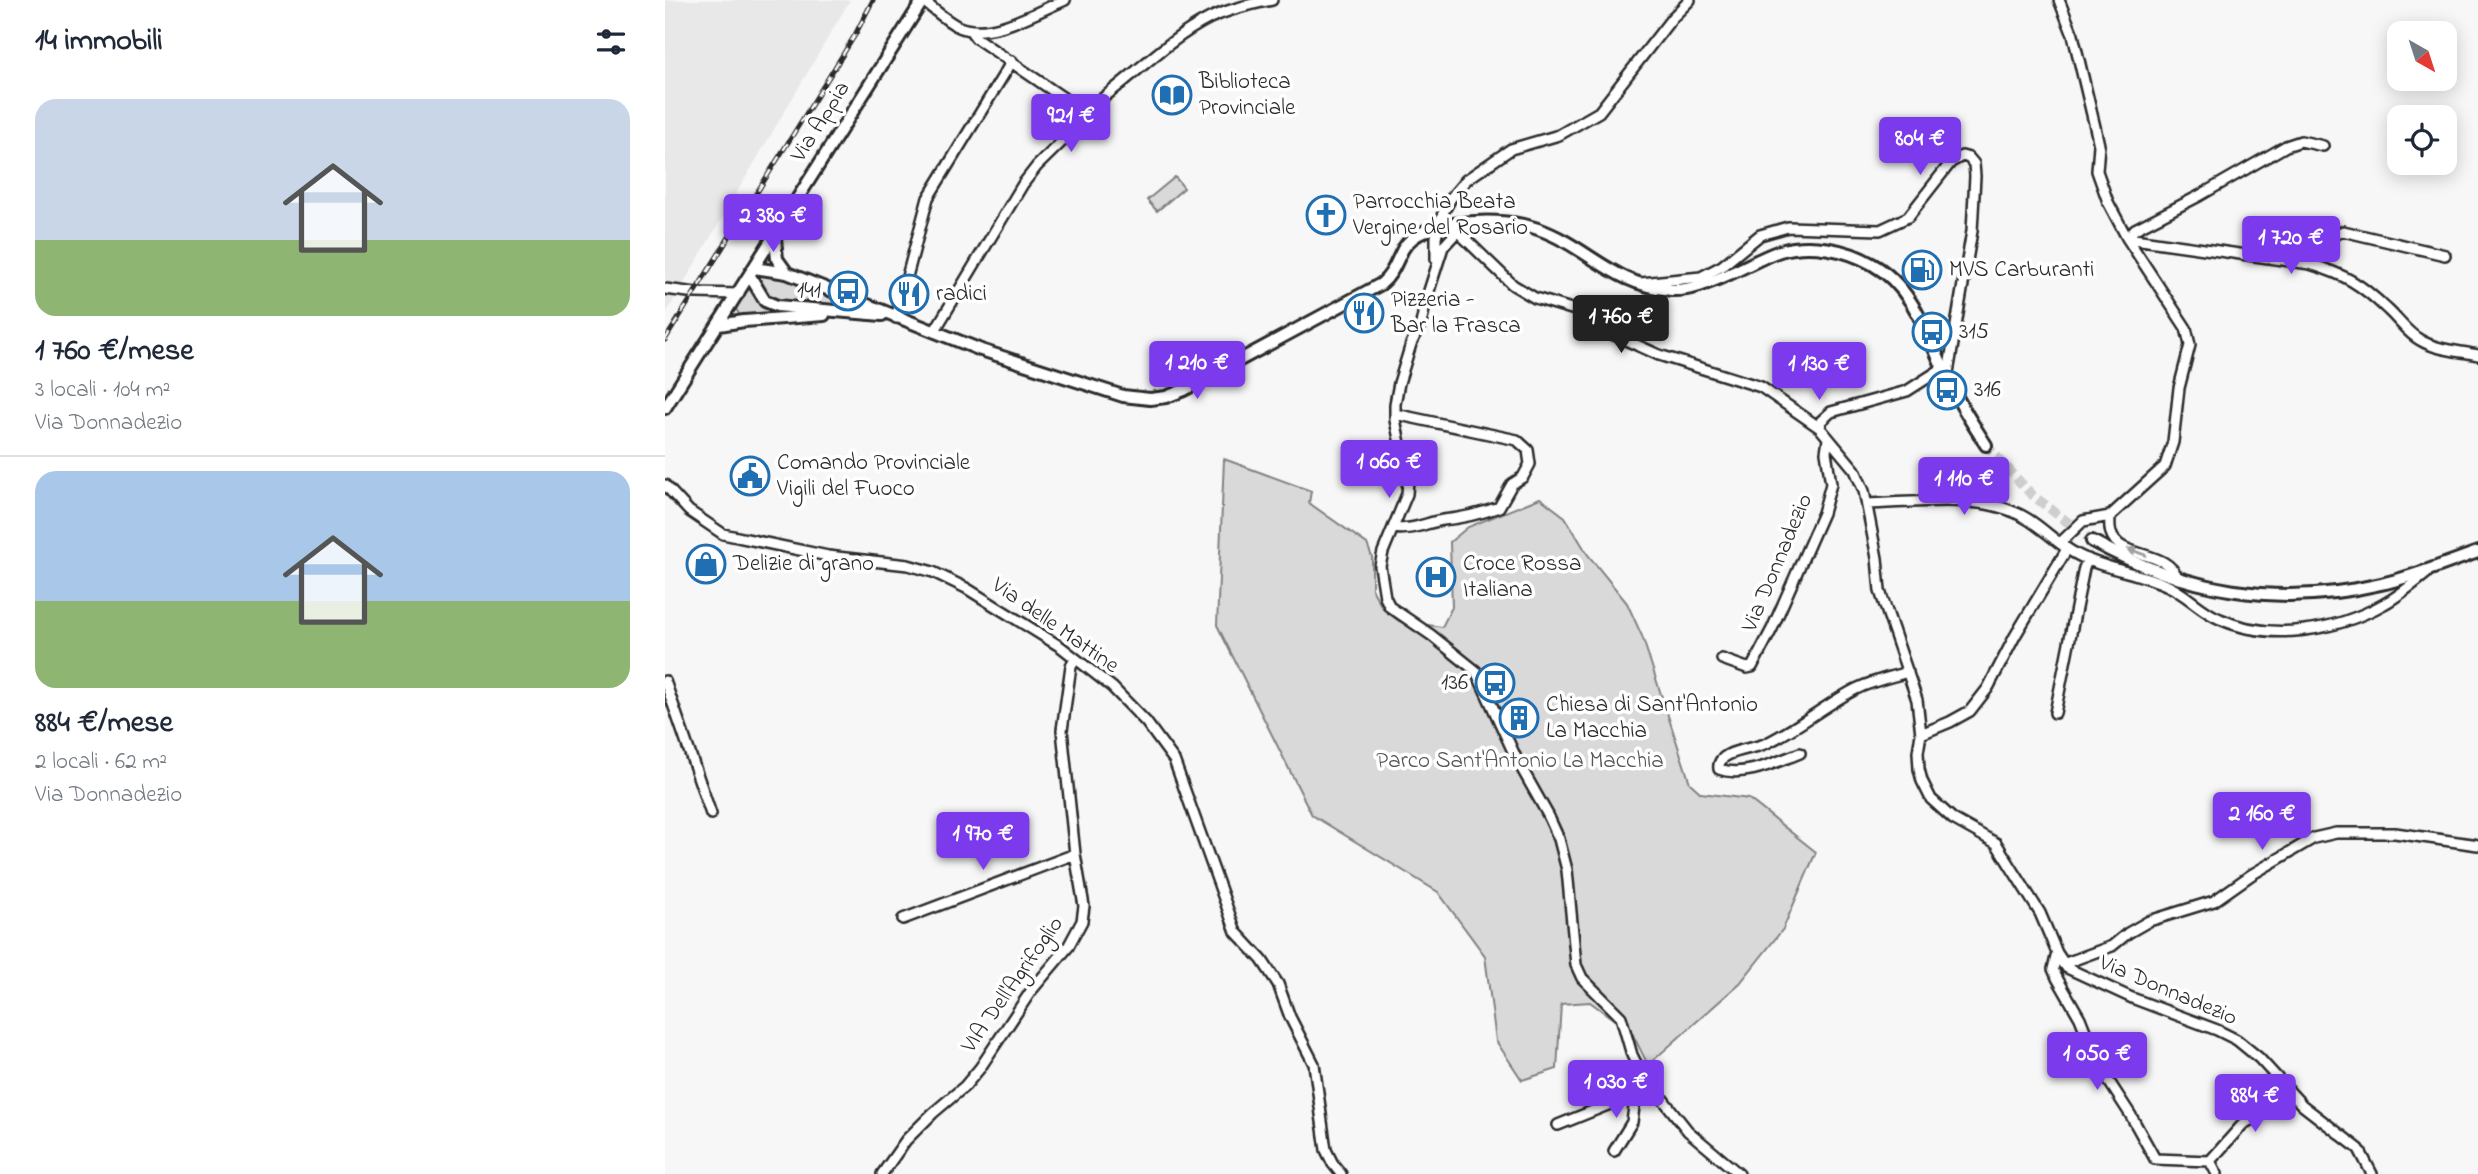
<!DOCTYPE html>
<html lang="it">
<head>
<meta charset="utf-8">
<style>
	:root { --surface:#fff; --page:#f6f6f7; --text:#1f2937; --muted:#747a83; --line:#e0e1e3; --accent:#7c3aed }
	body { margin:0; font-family:"Indie Flower",sans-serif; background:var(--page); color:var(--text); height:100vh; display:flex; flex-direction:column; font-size:26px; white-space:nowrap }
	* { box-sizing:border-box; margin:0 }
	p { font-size:23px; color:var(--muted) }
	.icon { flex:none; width:38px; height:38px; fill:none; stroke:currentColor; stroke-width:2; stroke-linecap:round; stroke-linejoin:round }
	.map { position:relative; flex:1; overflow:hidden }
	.drawer { display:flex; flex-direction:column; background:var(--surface); width:665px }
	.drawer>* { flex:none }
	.needle { width:46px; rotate:141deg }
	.controls { position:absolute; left:1722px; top:21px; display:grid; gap:14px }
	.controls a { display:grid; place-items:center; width:70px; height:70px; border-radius:14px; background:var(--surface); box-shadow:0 4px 18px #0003; font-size:35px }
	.price { position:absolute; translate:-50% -60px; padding:0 16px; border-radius:7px; background:var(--accent); color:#fff; font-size:23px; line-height:46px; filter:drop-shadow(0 2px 4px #0008) }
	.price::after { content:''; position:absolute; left:50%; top:42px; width:21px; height:16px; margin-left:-10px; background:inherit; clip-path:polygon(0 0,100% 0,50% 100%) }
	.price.selected { background:#222; color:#fff }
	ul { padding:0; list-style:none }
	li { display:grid; align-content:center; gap:14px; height:371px; padding:0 35px }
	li+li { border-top:2px solid var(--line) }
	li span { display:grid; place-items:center; height:217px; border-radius:21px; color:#555 }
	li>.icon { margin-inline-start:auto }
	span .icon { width:126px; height:126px; fill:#fffc; stroke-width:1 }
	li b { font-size:30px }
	h2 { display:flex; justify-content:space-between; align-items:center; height:84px; padding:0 35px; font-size:30px }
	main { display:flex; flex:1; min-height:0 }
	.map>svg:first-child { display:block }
</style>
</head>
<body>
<main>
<section class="drawer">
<h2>14 immobili<svg class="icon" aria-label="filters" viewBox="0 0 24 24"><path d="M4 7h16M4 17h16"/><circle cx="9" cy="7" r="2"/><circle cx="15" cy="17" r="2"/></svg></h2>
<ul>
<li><span style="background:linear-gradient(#c9d6e8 65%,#8fb573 0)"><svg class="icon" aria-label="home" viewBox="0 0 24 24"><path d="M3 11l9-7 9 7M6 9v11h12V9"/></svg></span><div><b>1 760 €/mese</b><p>3 locali · 104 m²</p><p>Via Donnadezio</p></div></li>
<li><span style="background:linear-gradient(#a9c7e8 60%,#8fb573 0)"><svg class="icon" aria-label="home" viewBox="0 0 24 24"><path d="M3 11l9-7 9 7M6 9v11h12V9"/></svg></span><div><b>884 €/mese</b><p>2 locali · 62 m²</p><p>Via Donnadezio</p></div></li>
</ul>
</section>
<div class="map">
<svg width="1813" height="1174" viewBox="0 0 1813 1174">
	<rect width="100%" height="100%" fill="#f7f7f7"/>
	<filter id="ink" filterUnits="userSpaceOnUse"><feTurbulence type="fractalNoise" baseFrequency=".0143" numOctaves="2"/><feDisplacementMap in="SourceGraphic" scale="14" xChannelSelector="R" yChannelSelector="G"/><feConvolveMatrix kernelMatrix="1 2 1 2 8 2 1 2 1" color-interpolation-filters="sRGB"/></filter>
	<g filter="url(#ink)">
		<path fill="#e8e8e8" d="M 0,0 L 185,0 L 0,315 Z"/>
		<path fill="#d9d9d9" stroke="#828282" stroke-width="2" d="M 510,177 L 519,188 L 492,211 L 482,200 Z
			M 104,274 L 112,275 L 192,305 L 190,307 L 123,303 L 103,298 L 92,277 Z
			M 84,287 L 97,304 L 149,313 L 75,316 L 71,309 Z
			M 559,459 L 646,491 L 644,503 L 702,544 L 707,557 L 707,589 L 717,607 L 734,621 L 777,627 L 787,607 L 785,542 L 803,527 L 875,498 L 900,517 L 923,555 L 962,603 L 977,636 L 1025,783 L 1036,793 L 1084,799 L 1151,852 L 1118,929 L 1075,983 L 983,1065 L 967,1033 L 925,1002 L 896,1004 L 892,1069 L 857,1080 L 831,1041 L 820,956 L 773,892 L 647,815 L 552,625 Z"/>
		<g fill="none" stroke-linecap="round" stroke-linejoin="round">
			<path stroke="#cecece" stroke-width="10" stroke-dasharray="10 5" stroke-linecap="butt" d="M 1321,445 L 1366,494 L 1427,541"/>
			<defs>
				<path id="minor" d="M 1394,0 L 1408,35 L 1430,127 L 1434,145 L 1432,171 L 1443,202 L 1462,238 L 1521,328 L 1525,345 L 1514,388 L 1508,442 L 1500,466 L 1445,516 C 1445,521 1444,528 1446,533 C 1454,560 1502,548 1513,579
					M 258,1 C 269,9 281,21 294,27 C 326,40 371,12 400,0
					M 305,30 L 311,38 L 419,112
					M 419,112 C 463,82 498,42 545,18 C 565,9 586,4 607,0
					M 800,223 L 778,247 L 761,300 L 756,324 L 746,344 L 734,383 L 730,404 L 730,420 L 743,481 L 742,494 L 718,552 L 715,566 L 720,597 L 725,607 L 766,635 L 811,671 L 852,760 L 883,815 L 894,839 L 902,870 L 911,965 L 917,978 L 956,1017 L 967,1055 L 974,1069 L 1023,1131 L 1074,1174
					M 791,230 L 848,285 L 870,298 L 913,311 L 945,333 L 994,355 L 1096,387 L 1155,428
					M 1462,238 L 1645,264 L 1669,235 L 1678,231 L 1780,255
					M 1462,238 L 1470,229 L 1534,196 L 1621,146 L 1636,141 L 1658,146
					M 771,259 L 771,237 L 778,213 L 786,198 L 801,180 L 846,149 L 894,135 L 934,112 L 1007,18 L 1025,0
					M 1645,264 C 1681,275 1696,284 1723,310 C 1734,320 1742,333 1755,340 C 1771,350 1795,351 1813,355
					M 976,283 L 1036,277 L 1057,266 L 1095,235 L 1123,227 L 1215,230 L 1243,217 L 1286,162 L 1297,156 L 1304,158 L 1309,164 L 1310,176 L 1307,231 L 1282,379
					M 0,289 L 31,293 L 74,294
					M 231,318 L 263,198 L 347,61
					M 269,332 L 358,184 L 372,166 L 416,123 L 419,112
					M 1278,368 L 1242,391 L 1166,412 L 1156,421 L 1155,428 L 1190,470 L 1199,491 L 1212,558 L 1215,591 L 1252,700 L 1256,734 L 1253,752 L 1254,769 L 1257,781 L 1266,799 L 1288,819 L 1331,843 L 1375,913 L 1392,953 L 1402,968 L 1467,998 L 1552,1030 L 1572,1040 L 1594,1058 L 1637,1105 L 1694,1149 L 1707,1174
					M 0,485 L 24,511 L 58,534 L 163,556 L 243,565 L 268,572 L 301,588 L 396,647 L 447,687 L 481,722 L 509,760 L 571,932 L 597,960 L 613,984 L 625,1017 L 649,1064 L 661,1150 L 668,1164 L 676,1174
					M 1202,504 C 1246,503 1308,494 1349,512 C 1372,521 1389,542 1411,554 C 1438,569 1472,572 1501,585 C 1521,593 1535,611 1555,619 C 1606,642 1671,631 1719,604 C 1734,596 1748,584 1762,573
					M 728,528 C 747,531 760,523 778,520 C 798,518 815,514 834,507 L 847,484 L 858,477 L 865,464 L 863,450 L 852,440 L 730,414
					M 1395,543 L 1418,521 L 1445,516
					M 1057,659 L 1082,668 L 1087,667 L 1107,629 L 1158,513 L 1166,484 L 1161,452 L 1163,439
					M 0,681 L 46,814
					M 1390,713 L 1419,568 L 1423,559
					M 1256,734 L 1285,722 L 1305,711 L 1323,688 L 1350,636 L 1402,549
					M 1135,753 C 1111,762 1079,778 1054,769 C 1051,750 1088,750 1102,743 C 1133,728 1160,705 1191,689 C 1207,681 1226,677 1243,672
					M 238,919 L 410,854
					M 1392,953 L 1388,969 L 1392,978 L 1415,1018 L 1434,1066 L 1465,1114 L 1490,1159 L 1545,1161 L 1578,1124 L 1629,1097
					M 1398,964 L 1447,946 L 1463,933 L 1484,921 L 1549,901 L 1586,875 L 1649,838 L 1671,833 L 1730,833 L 1813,845
					M 893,1125 L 970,1094
					M 949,1151 L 967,1122 L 974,1069
					M 1545,1161 L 1552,1174
					M 217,1174 L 241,1140 L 268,1113 L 300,1086 L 315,1068 L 366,991 L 403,947 L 417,921 L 419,906 L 410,854 L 397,730 L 406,666 L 410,658"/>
				<path id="major" d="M 110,238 L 112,259 L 122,273
					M 89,268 L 122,273 L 316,350 L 458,396 L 485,399 L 501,397 L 519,390 L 716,284 C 728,274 731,262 738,249 C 749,231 770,227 789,224 C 815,220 848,220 873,229 C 922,246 949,286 1006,290 C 1025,291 1044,283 1062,275 C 1079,268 1097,257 1115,251 C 1144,242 1181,249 1207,264 C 1250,288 1263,339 1284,381 C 1294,404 1308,424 1321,445
					M 85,276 L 100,301 L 112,306 L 217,315
					M 54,325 L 79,321 L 159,315
					M 0,408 L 258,0
					M 1427,541 C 1520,592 1613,608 1716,584 C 1749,577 1781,563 1813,552"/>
			</defs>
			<use href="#minor" stroke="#2b2b2b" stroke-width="14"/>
			<use href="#major" stroke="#2b2b2b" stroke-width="16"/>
			<use href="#minor" stroke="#fff" stroke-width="9"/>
			<use href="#major" stroke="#fff" stroke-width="10"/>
			<defs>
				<path id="rail" d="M 0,340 L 190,35 L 208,0"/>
			</defs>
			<use href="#rail" stroke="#2b2b2b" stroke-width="5"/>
			<use href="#rail" stroke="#fff" stroke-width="2.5" stroke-dasharray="8" stroke-linecap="butt"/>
		</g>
		<defs><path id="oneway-solid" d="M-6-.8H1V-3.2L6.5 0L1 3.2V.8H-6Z" transform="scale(1.75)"/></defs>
		<use fill="#a0a0a0" href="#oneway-solid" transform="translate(1472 552) rotate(-160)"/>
	</g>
	<defs>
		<symbol id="library-ring" viewBox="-11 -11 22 22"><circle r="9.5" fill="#fff" stroke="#1f6fb2" stroke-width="1.5"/><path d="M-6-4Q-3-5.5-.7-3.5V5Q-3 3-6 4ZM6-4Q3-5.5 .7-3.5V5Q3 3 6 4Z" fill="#1f6fb2"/></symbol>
		<symbol id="church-ring" viewBox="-11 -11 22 22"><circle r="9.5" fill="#fff" stroke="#1f6fb2" stroke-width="1.5"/><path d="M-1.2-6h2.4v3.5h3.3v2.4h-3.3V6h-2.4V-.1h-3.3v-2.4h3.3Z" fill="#1f6fb2"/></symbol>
		<symbol id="fuel-ring" viewBox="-11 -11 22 22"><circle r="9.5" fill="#fff" stroke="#1f6fb2" stroke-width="1.5"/><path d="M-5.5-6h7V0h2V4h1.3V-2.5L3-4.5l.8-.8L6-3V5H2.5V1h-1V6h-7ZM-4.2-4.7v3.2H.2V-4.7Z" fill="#1f6fb2"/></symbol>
		<symbol id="bus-ring" viewBox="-11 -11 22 22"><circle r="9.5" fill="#fff" stroke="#1f6fb2" stroke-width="1.5"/><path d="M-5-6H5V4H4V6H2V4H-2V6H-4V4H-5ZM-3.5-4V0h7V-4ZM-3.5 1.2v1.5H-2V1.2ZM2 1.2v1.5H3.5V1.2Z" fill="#1f6fb2"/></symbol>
		<symbol id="restaurant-ring" viewBox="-11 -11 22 22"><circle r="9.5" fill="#fff" stroke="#1f6fb2" stroke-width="1.5"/><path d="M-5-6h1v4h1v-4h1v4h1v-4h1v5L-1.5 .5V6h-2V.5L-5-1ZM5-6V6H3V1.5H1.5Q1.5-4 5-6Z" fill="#1f6fb2"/></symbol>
		<symbol id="civic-ring" viewBox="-11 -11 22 22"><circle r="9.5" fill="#fff" stroke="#1f6fb2" stroke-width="1.5"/><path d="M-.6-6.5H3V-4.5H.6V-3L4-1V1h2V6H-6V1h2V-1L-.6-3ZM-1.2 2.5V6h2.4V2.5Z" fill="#1f6fb2"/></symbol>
		<symbol id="shop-ring" viewBox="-11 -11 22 22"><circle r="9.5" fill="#fff" stroke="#1f6fb2" stroke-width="1.5"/><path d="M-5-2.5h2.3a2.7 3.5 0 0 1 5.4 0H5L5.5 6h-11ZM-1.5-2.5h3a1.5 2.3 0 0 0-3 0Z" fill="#1f6fb2"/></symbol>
		<symbol id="hospital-ring" viewBox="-11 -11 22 22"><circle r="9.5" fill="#fff" stroke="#1f6fb2" stroke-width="1.5"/><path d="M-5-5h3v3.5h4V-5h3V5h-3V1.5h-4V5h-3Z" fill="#1f6fb2"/></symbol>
		<symbol id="building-ring" viewBox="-11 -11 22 22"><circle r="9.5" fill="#fff" stroke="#1f6fb2" stroke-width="1.5"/><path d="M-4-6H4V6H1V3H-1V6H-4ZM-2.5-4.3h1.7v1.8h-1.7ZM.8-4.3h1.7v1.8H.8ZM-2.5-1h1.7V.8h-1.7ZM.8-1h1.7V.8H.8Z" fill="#1f6fb2"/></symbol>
	</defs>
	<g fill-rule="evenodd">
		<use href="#library-ring" x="485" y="73" width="44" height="44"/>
		<use href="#church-ring" x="639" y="193" width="44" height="44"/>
		<use href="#fuel-ring" x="1235" y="248" width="44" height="44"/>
		<use href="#bus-ring" x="161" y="269" width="44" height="44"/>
		<use href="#restaurant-ring" x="222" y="272" width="44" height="44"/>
		<use href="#restaurant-ring" x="677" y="291" width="44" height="44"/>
		<use href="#bus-ring" x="1245" y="310" width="44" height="44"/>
		<use href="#bus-ring" x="1260" y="368" width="44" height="44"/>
		<use href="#civic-ring" x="63" y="454" width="44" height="44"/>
		<use href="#shop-ring" x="19" y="542" width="44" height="44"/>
		<use href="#hospital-ring" x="749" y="555" width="44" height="44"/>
		<use href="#bus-ring" x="808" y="661" width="44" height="44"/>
		<use href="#building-ring" x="832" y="696" width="44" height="44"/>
	</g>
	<g text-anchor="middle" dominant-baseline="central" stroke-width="7" stroke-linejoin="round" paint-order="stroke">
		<g font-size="23" fill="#2b2b2b" stroke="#fff" text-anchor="start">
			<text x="534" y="82">Biblioteca<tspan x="534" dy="26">Provinciale</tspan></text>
			<text x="688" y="202">Parrocchia Beata<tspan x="688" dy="26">Vergine del Rosario</tspan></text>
			<text x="1284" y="270">MVS Carburanti</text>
			<text x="156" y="291" text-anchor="end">141</text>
			<text x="271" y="294">radici</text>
			<text x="726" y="300">Pizzeria -<tspan x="726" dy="26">Bar la Frasca</tspan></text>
			<text x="1294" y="332">315</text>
			<text x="1309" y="390">316</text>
			<text x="112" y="463">Comando Provinciale<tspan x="112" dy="26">Vigili del Fuoco</tspan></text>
			<text x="68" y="564">Delizie di grano</text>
			<text x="798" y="564">Croce Rossa<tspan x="798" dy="26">Italiana</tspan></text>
			<text x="803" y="683" text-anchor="end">136</text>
			<text x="881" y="705">Chiesa di Sant'Antonio<tspan x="881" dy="26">La Macchia</tspan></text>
		</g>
		<g font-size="23" fill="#2b2b2b" stroke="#fff">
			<text transform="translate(156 122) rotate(-58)">Via Appia</text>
			<text transform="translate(1113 563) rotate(-67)">Via Donnadezio</text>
			<text transform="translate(390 626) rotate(35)">Via delle Mattine</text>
			<text transform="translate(348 985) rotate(-55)">VIA Dell'Agrifoglio</text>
			<text transform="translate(1503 991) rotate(23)">Via Donnadezio</text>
		</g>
		<g font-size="23" fill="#565656" stroke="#fff">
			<text x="855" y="761">Parco Sant'Antonio La Macchia</text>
		</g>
	</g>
</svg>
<div class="controls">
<a><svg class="needle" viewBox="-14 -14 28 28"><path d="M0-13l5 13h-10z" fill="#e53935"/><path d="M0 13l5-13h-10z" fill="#747a83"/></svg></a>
<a><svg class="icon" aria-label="locate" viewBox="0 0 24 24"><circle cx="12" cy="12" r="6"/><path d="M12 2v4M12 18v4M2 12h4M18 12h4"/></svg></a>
</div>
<b class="price" style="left:406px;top:154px">921 €</b>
<b class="price" style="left:1255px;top:177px">804 €</b>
<b class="price" style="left:108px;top:254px">2 380 €</b>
<b class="price" style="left:1626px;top:276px">1 720 €</b>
<b class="price selected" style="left:956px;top:355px">1 760 €</b>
<b class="price" style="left:532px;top:401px">1 210 €</b>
<b class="price" style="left:1154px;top:402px">1 130 €</b>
<b class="price" style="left:724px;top:500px">1 060 €</b>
<b class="price" style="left:1299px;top:517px">1 110 €</b>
<b class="price" style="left:1597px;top:852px">2 160 €</b>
<b class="price" style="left:318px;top:872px">1 970 €</b>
<b class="price" style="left:1432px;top:1092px">1 050 €</b>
<b class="price" style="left:951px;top:1120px">1 030 €</b>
<b class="price" style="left:1590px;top:1134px">884 €</b>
</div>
</main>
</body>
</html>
